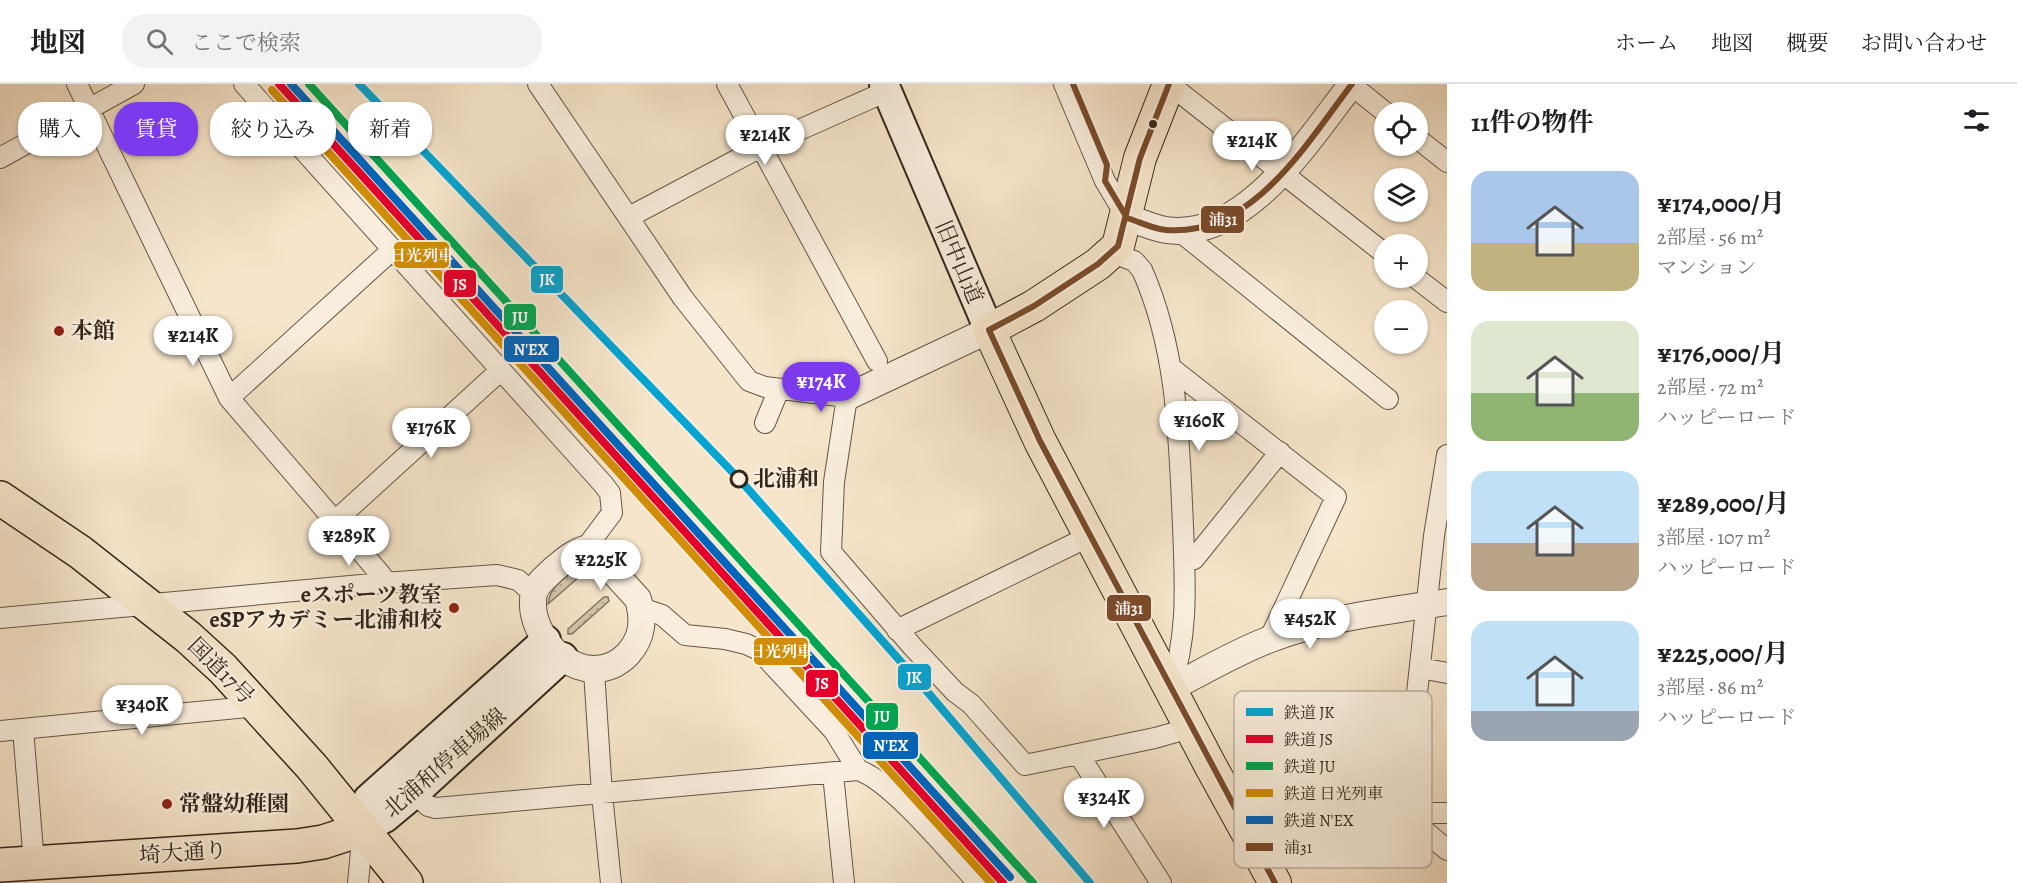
<!DOCTYPE html>
<html lang="ja">
<head>
<meta charset="utf-8">
<style>
	:root { --surface:#fff; --page:#f2f2f2; --text:#202124; --muted:#757577; --line:#e0e0e0; --accent:#7c3aed }
	body { margin:0; font-family:Alegreya,"Noto Serif JP",serif; background:var(--page); color:var(--text); height:100vh; display:flex; flex-direction:column; font-size:22px; white-space:nowrap }
	* { box-sizing:border-box; margin:0 }
	p { font-size:20px; color:var(--muted) }
	.icon { flex:none; width:33px; height:33px; fill:none; stroke:currentColor; stroke-width:2; stroke-linecap:round; stroke-linejoin:round }
	.map { position:relative; flex:1; overflow:hidden }
	.drawer { display:flex; flex-direction:column; background:var(--surface); width:570px }
	.drawer>* { flex:none }
	.guide { position:absolute; left:18px; top:18px; width:570px; height:54px; display:flex; gap:12px }
	.buttons { position:absolute; left:1374px; top:18px; display:grid; gap:12px }
	.buttons a { display:grid; place-items:center; width:54px; height:54px; border-radius:50%; background:var(--surface); box-shadow:0 2px 4px #0004; font-size:30px }
	.price { position:absolute; translate:-50% -51px; padding:0 14px; border-radius:21px; background:#fff; color:#222; font-size:20px; line-height:39px; filter:drop-shadow(0 2px 3px #0008) }
	.price::after { content:''; position:absolute; left:50%; top:36px; width:18px; height:14px; margin-left:-9px; background:inherit; clip-path:polygon(0 0,100% 0,50% 100%) }
	.price.active { background:var(--accent); color:#fff }
	ul { padding:0; list-style:none }
	li { display:flex; align-items:center; gap:18px; height:150px; padding:0 24px }
	li span { display:grid; place-items:center; flex:none; width:168px; height:120px; border-radius:18px; color:#555 }
	li>.icon { margin-inline-start:auto }
	span .icon { width:72px; height:72px; fill:#fffc; stroke-width:1 }
	li b { font-size:26px }
	h2 { display:flex; justify-content:space-between; align-items:center; height:72px; padding:0 24px; font-size:26px }
	.tag { padding:0 21px; border-radius:24px; background:var(--surface); box-shadow:0 2px 4px #0004; font-size:21px; line-height:54px }
	.tag.active { background:var(--accent); color:#fff }
	header { display:flex; align-items:center; gap:36px; box-sizing:border-box; height:84px; padding:0 30px; background:var(--surface); border-bottom:2px solid var(--line) }
	header strong { font-size:28px }
	nav { display:flex; gap:33px; margin-inline-start:auto; font-size:21px }
	.search { width:420px; height:54px; background:var(--page); display:flex; align-items:center; gap:15px; box-sizing:border-box; padding:0 21px; border-radius:24px; color:var(--muted); font-size:22px }
	main { display:flex; flex:1; min-height:0 }
	.map>svg:first-child { display:block }
</style>
</head>
<body>
<header>
<strong>地図</strong>
<div class="search"><svg class="icon" aria-label="search" viewBox="0 0 24 24"><circle cx="10" cy="10" r="6"/><path d="M15 15l6 6"/></svg>ここで検索</div>
<nav><a>ホーム</a><a>地図</a><a>概要</a><a>お問い合わせ</a></nav>
</header>
<main>
<div class="map">
<svg width="1447" height="799" viewBox="0 0 1447 799">
	<defs>
		<pattern id="grass-dots" width="8" height="8" patternUnits="userSpaceOnUse" patternTransform="scale(1.5)"><rect width="8" height="8" fill="#d5c5ac"/><path d="M2 2h.1M6 6h.1" fill="none" stroke="#b7a993" stroke-width="1.8" stroke-linecap="round"/></pattern>
	</defs>
	<rect width="100%" height="100%" fill="#f6e5ca"/>
	<filter id="stains"><feTurbulence type="fractalNoise" baseFrequency=".00333" numOctaves="4"/><feColorMatrix values="0 0 0 0 .2 0 0 0 0 .09 0 0 0 0 .02 0 0 0 .5 -.17"/></filter>
	<radialGradient id="worn" r=".72"><stop offset=".6" stop-color="#630" stop-opacity="0"/><stop offset="1" stop-color="#630" stop-opacity=".3"/></radialGradient>
	<path fill="url(#grass-dots)" stroke="#847663" stroke-width="1.5" d="M 582,485 L 587,486 L 548,520 C 549,504 567,489 582,485 Z
		M 604,513 L 608,513 L 609,517 L 572,550 L 568,550 L 568,545 Z"/>
	<g fill="none" stroke-linecap="round" stroke-linejoin="round">
		<defs>
			<path id="minor" d="M 77,0 L 229,314 L 382,492 L 383,499
				M 244,0 L 603,400 L 610,409 L 612,429 L 585,465
				M 538,0 L 683,214 L 749,297 L 765,303 L 847,313 L 834,398 L 831,468 L 912,562 L 955,608 L 971,620 L 1025,681 L 1155,654 L 1190,644
				M 727,0 L 877,277
				M 1064,0 L 1105,97 L 1127,134
				M 1169,0 L 1384,169
				M 1350,0 L 1385,28
				M 1418,55 L 1447,78
				M 0,74 L 134,0
				M 629,133 L 761,63 L 887,7
				M 1178,146 L 1388,315
				M 1113,169 L 1134,177 L 1142,186 C 1178,267 1179,355 1183,442 C 1185,497 1189,552 1170,605
				M 1416,194 L 1447,218
				M 1171,284 L 1336,413 L 1269,556
				M 229,314 L 392,166
				M 765,339 L 779,305
				M 1447,371 L 1434,452 L 1404,729 L 1447,766
				M 335,437 L 501,286
				M 1185,478 L 1194,475 L 1280,368
				M 641,524 L 662,531 L 685,551 L 725,555 L 746,560 L 759,566 L 834,647 L 858,686 C 892,697 952,771 978,799
				M 0,534 L 383,499 L 497,491 L 518,496 L 534,510
				M 897,546 L 1090,452
				M 1420,584 L 1447,589
				M 594,587 L 602,710 L 611,799
				M 23,645 L 34,779
				M 0,647 L 258,622
				M 1079,671 L 1161,799
				M 833,690 L 844,799
				M 415,709 L 428,722 L 436,724 L 858,686
				M 1252,759 L 1340,716 L 1377,719 L 1404,729 L 1447,729
				M 358,799 L 363,745"/>
			<path id="tertiary" d="M 1127,134 C 1139,137 1153,144 1166,146 C 1246,158 1310,53 1352,0
				M 847,313 L 989,246
				M 585,465 L 596,469 L 638,515 C 644,536 643,553 628,570 C 586,613 524,555 534,509 C 537,499 547,492 554,485 C 564,477 572,469 585,465 Z
				M 1170,605 C 1202,588 1234,569 1268,556 C 1325,534 1387,527 1447,518"/>
			<path id="secondary" d="M 884,0 L 989,246
				M 363,745 L 368,715 L 546,556
				M 363,745 L 385,734 L 415,709 L 563,573"/>
			<path id="primary" d="M 1169,0 L 1140,74 L 1118,162 L 1098,180 L 1034,222 L 989,246 L 1040,357 L 1209,679 L 1275,799"/>
			<path id="trunk" d="M 0,414 L 80,468 L 188,553 L 223,585 L 312,683 L 406,799
				M 0,781 L 297,762 L 323,758 L 363,745"/>
		</defs>
		<use href="#minor" stroke="#635646" stroke-width="22"/>
		<use href="#tertiary" stroke="#635646" stroke-width="28"/>
		<use href="#secondary" stroke="#32271a" stroke-width="32"/>
		<use href="#primary" stroke="#32271a" stroke-width="34"/>
		<use href="#trunk" stroke="#32271a" stroke-width="36"/>
		<use href="#minor" stroke="#f9eedd" stroke-width="20"/>
		<use href="#tertiary" stroke="#f9eedd" stroke-width="26"/>
		<use href="#secondary" stroke="#f9eedd" stroke-width="28"/>
		<use href="#primary" stroke="#f6e5ca" stroke-width="32"/>
		<use href="#trunk" stroke="#f6e5ca" stroke-width="33"/>
		<defs>
			<path id="bus-1" d="M 1073,0 L 1107,81 L 1105,97 L 1127,134
				M 1127,134 C 1140,138 1153,145 1166,146 C 1252,153 1307,59 1352,0
				M 989,246 L 1040,357 L 1275,799
				M 989,246 L 1034,222 L 1098,180 L 1118,162 L 1140,74 L 1169,0"/>
		</defs>
		<use href="#bus-1" stroke="#f9eedd" stroke-width="10"/>
		<use href="#bus-1" stroke="#7a4b2a" stroke-width="6"/>
		<defs>
			<path id="rail-1" d="M 359,0 L 740,396 L 925,605 L 1090,799"/>
			<path id="rail-2" d="M 279,0 L 1003,799"/>
			<path id="rail-3" d="M 309,0 L 1033,799"/>
			<path id="rail-4" d="M 272,6 L 991,799"/>
			<path id="rail-5" d="M 291,0 L 1010,793"/>
		</defs>
		<use href="#rail-1" stroke="#f9eedd" stroke-width="12"/>
		<use href="#rail-2" stroke="#f9eedd" stroke-width="12"/>
		<use href="#rail-3" stroke="#f9eedd" stroke-width="12"/>
		<use href="#rail-4" stroke="#f9eedd" stroke-width="12"/>
		<use href="#rail-5" stroke="#f9eedd" stroke-width="12"/>
		<use href="#rail-1" stroke="#05a4d1" stroke-width="8"/>
		<use href="#rail-2" stroke="#e4002b" stroke-width="8"/>
		<use href="#rail-3" stroke="#00a651" stroke-width="8"/>
		<use href="#rail-4" stroke="#d08d05" stroke-width="8"/>
		<use href="#rail-5" stroke="#0065bd" stroke-width="8"/>
	</g>
	<circle fill="#32271a" stroke="#f9eedd" stroke-width="2" cx="1153" cy="40" r="5"/>
	<g fill="#8f2418" stroke="#f9eedd" stroke-width="2">
		<circle cx="59" cy="247" r="6"/>
		<circle cx="454" cy="524" r="6"/>
		<circle cx="167" cy="720" r="6"/>
	</g>
	<circle fill="#f9eedd" stroke="#32271a" stroke-width="3" cx="739" cy="395" r="8"/>
	<g text-anchor="middle" dominant-baseline="central" stroke-width="4.5" stroke-linejoin="round" paint-order="stroke">
		<g font-size="22" fill="#32271a" stroke="#f9eedd">
			<text transform="translate(959 178) rotate(67)">旧中山道</text>
			<text transform="translate(221 587) rotate(45)">国道17号</text>
			<text transform="translate(445 679) rotate(-41)">北浦和停車場線</text>
			<text transform="translate(183 769) rotate(-4)">埼大通り</text>
		</g>
		<g font-size="22" font-weight="bold" fill="#32271a" stroke="#f9eedd" text-anchor="start">
			<text x="71" y="247">本館</text>
			<text x="442" y="511" text-anchor="end">eスポーツ教室<tspan x="442" dy="25">eSPアカデミー北浦和校</tspan></text>
			<text x="179" y="720">常盤幼稚園</text>
		</g>
		<g font-size="22" font-weight="bold" fill="#32271a" stroke="#f9eedd" text-anchor="start">
			<text x="753" y="395">北浦和</text>
		</g>
	</g>
	<rect x="1234" y="607" width="198" height="177" rx="9" fill="#f9eedd" stroke="#bdb2a2" stroke-width="1.5"/>
	<rect x="1246" y="624" width="27" height="8" fill="#05a4d1"/>
	<rect x="1246" y="651" width="27" height="8" fill="#e4002b"/>
	<rect x="1246" y="678" width="27" height="8" fill="#00a651"/>
	<rect x="1246" y="705" width="27" height="8" fill="#d08d05"/>
	<rect x="1246" y="732" width="27" height="8" fill="#0065bd"/>
	<rect x="1246" y="759" width="27" height="8" fill="#7a4b2a"/>
	<g font-size="16" fill="#32271a">
		<text x="1284" y="634">鉄道 JK</text>
		<text x="1284" y="661">鉄道 JS</text>
		<text x="1284" y="688">鉄道 JU</text>
		<text x="1284" y="715">鉄道 日光列車</text>
		<text x="1284" y="742">鉄道 N'EX</text>
		<text x="1284" y="769">浦31</text>
	</g>
	<g stroke="#f9eedd" stroke-width="2">
		<rect x="1200" y="121" width="45" height="29" rx="6" fill="#7a4b2a"/>
		<rect x="393" y="157" width="57" height="28" rx="6" fill="#d08d05"/>
		<rect x="530" y="181" width="34" height="29" rx="6" fill="#05a4d1"/>
		<rect x="443" y="185" width="34" height="29" rx="6" fill="#e4002b"/>
		<rect x="503" y="219" width="34" height="28" rx="6" fill="#00a651"/>
		<rect x="503" y="251" width="57" height="28" rx="6" fill="#0065bd"/>
		<rect x="1106" y="510" width="46" height="28" rx="6" fill="#7a4b2a"/>
		<rect x="753" y="553" width="56" height="29" rx="6" fill="#d08d05"/>
		<rect x="897" y="579" width="35" height="28" rx="6" fill="#05a4d1"/>
		<rect x="805" y="585" width="34" height="29" rx="6" fill="#e4002b"/>
		<rect x="865" y="618" width="34" height="29" rx="6" fill="#00a651"/>
		<rect x="862" y="647" width="57" height="29" rx="6" fill="#0065bd"/>
	</g>
	<g font-size="16" text-anchor="middle" font-weight="bold" fill="#fff">
		<text x="1223" y="141">浦31</text>
		<text x="422" y="177">日光列車</text>
		<text x="547" y="201">JK</text>
		<text x="460" y="206">JS</text>
		<text x="520" y="239">JU</text>
		<text x="531" y="271">N'EX</text>
		<text x="1129" y="530">浦31</text>
		<text x="781" y="573">日光列車</text>
		<text x="914" y="599">JK</text>
		<text x="822" y="605">JS</text>
		<text x="882" y="638">JU</text>
		<text x="891" y="667">N'EX</text>
	</g>
	<rect width="100%" height="100%" filter="url(#stains)"/>
	<rect width="100%" height="100%" fill="url(#worn)"/>
</svg>
<div class="buttons">
<a><svg class="icon" aria-label="locate" viewBox="0 0 24 24"><circle cx="12" cy="12" r="6"/><path d="M12 2v4M12 18v4M2 12h4M18 12h4"/></svg></a>
<a><svg class="icon" aria-label="layers" viewBox="0 0 24 24"><path d="M12 4l9 5-9 5-9-5zM3 14l9 5 9-5"/></svg></a>
<a>+</a>
<a>−</a>
</div>
<b class="price" style="left:765px;top:82px">¥214K</b>
<b class="price" style="left:1252px;top:88px">¥214K</b>
<b class="price" style="left:193px;top:283px">¥214K</b>
<b class="price active" style="left:821px;top:329px">¥174K</b>
<b class="price" style="left:1199px;top:368px">¥160K</b>
<b class="price" style="left:431px;top:375px">¥176K</b>
<b class="price" style="left:349px;top:483px">¥289K</b>
<b class="price" style="left:601px;top:507px">¥225K</b>
<b class="price" style="left:1310px;top:566px">¥452K</b>
<b class="price" style="left:142px;top:652px">¥340K</b>
<b class="price" style="left:1104px;top:745px">¥324K</b>
<div class="guide">
<a class="tag">購入</a>
<a class="tag active">賃貸</a>
<a class="tag">絞り込み</a>
<a class="tag">新着</a>
</div>
</div>
<section class="drawer">
<h2>11件の物件<svg class="icon" aria-label="filters" viewBox="0 0 24 24"><path d="M4 7h16M4 17h16"/><circle cx="9" cy="7" r="2"/><circle cx="15" cy="17" r="2"/></svg></h2>
<ul>
<li><span style="background:linear-gradient(#a9c7e8 60%,#c2b280 0)"><svg class="icon" aria-label="home" viewBox="0 0 24 24"><path d="M3 11l9-7 9 7M6 9v11h12V9"/></svg></span><div><b>¥174,000/月</b><p>2部屋 · 56 m²</p><p>マンション</p></div></li>
<li><span style="background:linear-gradient(#dfe7d0 60%,#8fb573 0)"><svg class="icon" aria-label="home" viewBox="0 0 24 24"><path d="M3 11l9-7 9 7M6 9v11h12V9"/></svg></span><div><b>¥176,000/月</b><p>2部屋 · 72 m²</p><p>ハッピーロード</p></div></li>
<li><span style="background:linear-gradient(#bfe0f5 60%,#b9a48a 0)"><svg class="icon" aria-label="home" viewBox="0 0 24 24"><path d="M3 11l9-7 9 7M6 9v11h12V9"/></svg></span><div><b>¥289,000/月</b><p>3部屋 · 107 m²</p><p>ハッピーロード</p></div></li>
<li><span style="background:linear-gradient(#bfe0f5 75%,#9aa5b1 0)"><svg class="icon" aria-label="home" viewBox="0 0 24 24"><path d="M3 11l9-7 9 7M6 9v11h12V9"/></svg></span><div><b>¥225,000/月</b><p>3部屋 · 86 m²</p><p>ハッピーロード</p></div></li>
</ul>
</section>
</main>
</body>
</html>
